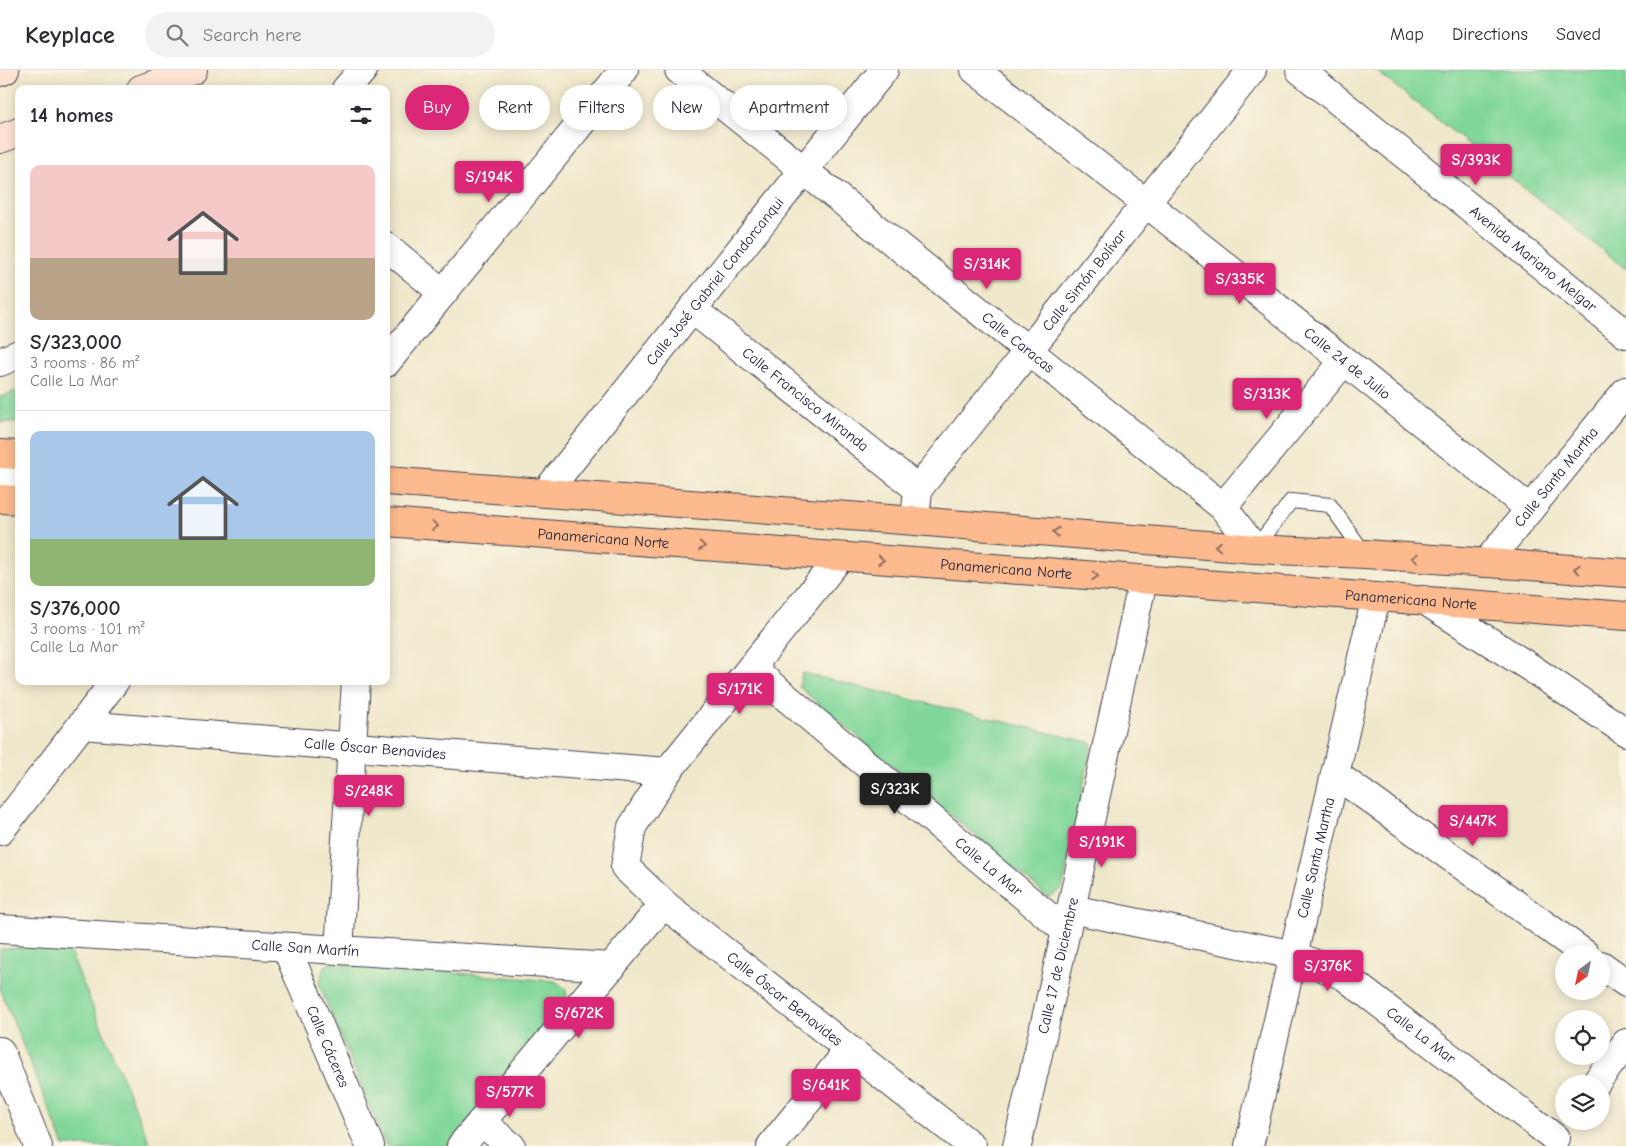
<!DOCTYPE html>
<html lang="en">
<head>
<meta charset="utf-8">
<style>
	:root { --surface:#fff; --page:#f2f2f3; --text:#2b2b33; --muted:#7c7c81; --line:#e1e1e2; --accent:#db2777 }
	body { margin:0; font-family:"Comic Neue",sans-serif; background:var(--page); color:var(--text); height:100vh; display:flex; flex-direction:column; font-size:19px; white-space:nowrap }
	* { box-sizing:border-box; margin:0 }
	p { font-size:16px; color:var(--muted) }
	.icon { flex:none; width:28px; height:28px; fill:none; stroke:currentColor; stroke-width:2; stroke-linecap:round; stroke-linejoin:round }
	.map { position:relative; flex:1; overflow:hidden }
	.side { position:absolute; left:15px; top:15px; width:375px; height:600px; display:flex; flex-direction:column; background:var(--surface); border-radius:10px; box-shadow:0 2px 12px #0003 }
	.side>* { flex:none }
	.guide { position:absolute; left:405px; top:15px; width:475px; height:45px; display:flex; gap:10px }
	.needle { width:32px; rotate:213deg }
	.buttons { position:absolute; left:1555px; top:875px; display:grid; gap:10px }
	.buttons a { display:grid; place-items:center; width:55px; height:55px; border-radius:50%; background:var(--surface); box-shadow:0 2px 12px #0003; font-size:25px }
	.price { position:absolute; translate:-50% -42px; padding:0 11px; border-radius:5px; background:var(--accent); color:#fff; font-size:16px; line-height:32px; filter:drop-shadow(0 1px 2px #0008) }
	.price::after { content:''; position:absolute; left:50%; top:30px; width:15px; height:11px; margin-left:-8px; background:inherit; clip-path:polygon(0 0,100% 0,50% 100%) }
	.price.current { background:#222; color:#fff }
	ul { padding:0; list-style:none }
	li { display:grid; align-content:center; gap:10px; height:265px; padding:0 15px }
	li+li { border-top:1px solid var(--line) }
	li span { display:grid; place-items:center; height:155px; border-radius:10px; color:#555 }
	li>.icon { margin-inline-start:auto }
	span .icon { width:90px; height:90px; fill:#fffc; stroke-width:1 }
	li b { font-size:21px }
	h2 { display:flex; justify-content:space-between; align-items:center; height:60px; padding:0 15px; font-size:21px }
	.tag { padding:0 18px; border-radius:22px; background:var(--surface); box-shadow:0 2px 12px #0003; font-size:18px; line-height:45px }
	.tag.current { background:var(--accent); color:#fff }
	header { display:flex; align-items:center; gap:30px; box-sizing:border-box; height:70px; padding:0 25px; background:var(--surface); border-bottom:1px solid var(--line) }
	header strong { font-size:24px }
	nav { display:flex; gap:28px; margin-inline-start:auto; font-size:18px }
	.search { width:350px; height:45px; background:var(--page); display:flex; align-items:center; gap:12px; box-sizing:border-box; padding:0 18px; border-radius:28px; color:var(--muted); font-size:19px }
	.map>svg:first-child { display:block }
</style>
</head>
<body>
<header>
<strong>Keyplace</strong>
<div class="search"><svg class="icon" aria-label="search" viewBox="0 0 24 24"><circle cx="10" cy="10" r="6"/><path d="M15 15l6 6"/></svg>Search here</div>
<nav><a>Map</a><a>Directions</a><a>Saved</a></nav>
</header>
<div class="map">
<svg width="1626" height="1076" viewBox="0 0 1626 1076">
	<rect width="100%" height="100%" fill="#fcf5e5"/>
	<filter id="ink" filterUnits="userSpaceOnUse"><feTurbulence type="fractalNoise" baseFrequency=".02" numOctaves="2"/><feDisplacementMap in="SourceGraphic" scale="10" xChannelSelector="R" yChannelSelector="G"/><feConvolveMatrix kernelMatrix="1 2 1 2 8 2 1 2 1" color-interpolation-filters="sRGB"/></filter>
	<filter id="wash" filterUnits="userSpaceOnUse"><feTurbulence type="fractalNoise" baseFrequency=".0096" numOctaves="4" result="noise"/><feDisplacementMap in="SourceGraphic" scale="20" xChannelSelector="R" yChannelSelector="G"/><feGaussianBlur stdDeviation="1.12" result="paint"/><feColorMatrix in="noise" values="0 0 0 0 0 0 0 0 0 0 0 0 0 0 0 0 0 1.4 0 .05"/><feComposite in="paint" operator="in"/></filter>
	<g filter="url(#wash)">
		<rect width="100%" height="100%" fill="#f0e8cb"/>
		<path fill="#81d79a" stroke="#527c6a" d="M 1375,0 L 1626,0 L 1626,199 Z
			M 19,320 L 19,352 L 0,352 L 0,327 Z
			M 802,603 L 1092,673 L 1062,819 L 1048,827 L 799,617 Z
			M 67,875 L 151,1076 L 64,1076 L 0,919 L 0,879 Z
			M 332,893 L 555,911 L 566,919 L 567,936 L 447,1076 L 386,1076 L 319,914 L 325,896 Z"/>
	</g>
	<g filter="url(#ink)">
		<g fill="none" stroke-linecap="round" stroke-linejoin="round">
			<defs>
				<path id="service" d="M 1255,479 L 1291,431 L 1330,435 L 1365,484"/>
				<g id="minor">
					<path id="s1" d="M 679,0 L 1223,437 L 1255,479"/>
					<path id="s2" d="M 975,0 L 1146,133 L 1530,439"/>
					<path id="s3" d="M 1300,0 L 1626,264"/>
					<path d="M 386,176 L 443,223"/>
					<path id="s4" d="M 692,239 L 918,419"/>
					<path d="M 0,292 L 19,284"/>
					<path d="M 386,293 L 624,0"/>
					<path id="s5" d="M 546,422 L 884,0"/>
					<path d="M 1223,437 L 1344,291"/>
					<path id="s6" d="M 915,451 L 918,419 L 1252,0"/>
					<path id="s7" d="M 840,487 L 667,702 L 632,757 L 625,797 L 664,834 L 972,1076"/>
					<path id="s8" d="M 1486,493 L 1626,321"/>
					<path d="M 1424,530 L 1531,598 L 1626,662"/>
					<path id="s9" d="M 751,598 L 1066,861"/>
					<path id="s10" d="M 82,655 L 667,702"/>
					<path d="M 1335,704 L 1585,884"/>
					<path d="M 0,761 L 115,611"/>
					<path id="s11" d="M 1071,839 L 1294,885 L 1344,906 L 1555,1068"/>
					<path id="s12" d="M 0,859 L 612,897"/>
					<path id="s13" d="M 286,877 L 370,1076"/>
					<path d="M 339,880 L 356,611"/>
					<path d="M 1601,895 L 1626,913"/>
					<path d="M 0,981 L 38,1076"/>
					<path d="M 1595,1014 L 1626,973"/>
					<path d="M 481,1052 L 511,1076"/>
					<path d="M 461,1076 L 664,834"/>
					<path d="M 771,1076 L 849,980"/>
					<path id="s14" d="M 1017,1076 L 1071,839 L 1143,510"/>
					<path id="s15" d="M 1249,1076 L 1376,527"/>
				</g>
				<path id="tertiary" d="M 346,19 L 363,0
					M 0,414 L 19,397"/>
				<path id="secondary" d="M 0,2 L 5,0
					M 141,19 L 193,0
					M 0,69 L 19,62"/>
				<g id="trunk">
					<path d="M 0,384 L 19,385"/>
					<path d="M 386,411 L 915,451 L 1255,479 L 1365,484 L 1626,503"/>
					<path d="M 0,429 L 19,430"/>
					<path id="s16" d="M 386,452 L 1626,546"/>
				</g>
			</defs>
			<use href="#service" stroke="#414051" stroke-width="16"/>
			<use href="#minor" stroke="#414051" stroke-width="30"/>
			<use href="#tertiary" stroke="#414051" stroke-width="30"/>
			<use href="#secondary" stroke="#414051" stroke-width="30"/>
			<use href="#trunk" stroke="#414051" stroke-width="30"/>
			<use href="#service" stroke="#fff" stroke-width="14"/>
			<use href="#minor" stroke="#fff" stroke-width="28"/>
			<use href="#tertiary" stroke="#fff" stroke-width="28"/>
			<use href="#secondary" stroke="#fee3d2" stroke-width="28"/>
			<use href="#trunk" stroke="#fcba8e" stroke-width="28"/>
		</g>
		<defs><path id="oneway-chevron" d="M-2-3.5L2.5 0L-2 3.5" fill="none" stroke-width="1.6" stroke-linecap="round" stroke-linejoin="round" transform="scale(1.25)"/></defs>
		<g stroke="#8f6e64">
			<use href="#oneway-chevron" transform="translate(435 456) rotate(4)"/>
			<use href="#oneway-chevron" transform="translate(1056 462) rotate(-175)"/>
			<use href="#oneway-chevron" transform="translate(702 476) rotate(4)"/>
			<use href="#oneway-chevron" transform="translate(1218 476) rotate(-175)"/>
			<use href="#oneway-chevron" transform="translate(1415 488) rotate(-176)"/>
			<use href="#oneway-chevron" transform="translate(881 490) rotate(4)"/>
			<use href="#oneway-chevron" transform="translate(1577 499) rotate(-176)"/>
			<use href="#oneway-chevron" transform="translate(1095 506) rotate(4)"/>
		</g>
	</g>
	<g text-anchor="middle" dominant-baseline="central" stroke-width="4" stroke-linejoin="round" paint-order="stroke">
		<g font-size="15" fill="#22223b" stroke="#fcf5e5">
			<text stroke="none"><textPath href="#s3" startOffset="300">Avenida Mariano Melgar</textPath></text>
			<text stroke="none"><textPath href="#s6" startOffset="299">Calle Simón Bolívar</textPath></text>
			<text stroke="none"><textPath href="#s5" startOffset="270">Calle José Gabriel Condorcanqui</textPath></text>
			<text stroke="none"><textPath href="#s1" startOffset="435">Calle Caracas</textPath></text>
			<text stroke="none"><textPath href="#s2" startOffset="474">Calle 24 de Julio</textPath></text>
			<text stroke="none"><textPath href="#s4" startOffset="145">Calle Francisco Miranda</textPath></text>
			<text stroke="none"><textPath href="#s8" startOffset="111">Calle Santa Martha</textPath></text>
			<text stroke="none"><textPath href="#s16" startOffset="218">Panamericana Norte</textPath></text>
			<text stroke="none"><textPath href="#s16" startOffset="622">Panamericana Norte</textPath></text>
			<text stroke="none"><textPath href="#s16" startOffset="1028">Panamericana Norte</textPath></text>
			<text stroke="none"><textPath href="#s10" startOffset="294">Calle Óscar Benavides</textPath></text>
			<text stroke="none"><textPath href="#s15" startOffset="296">Calle Santa Martha</textPath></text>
			<text stroke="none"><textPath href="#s9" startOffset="310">Calle La Mar</textPath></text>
			<text stroke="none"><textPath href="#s12" startOffset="306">Calle San Martín</textPath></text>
			<text stroke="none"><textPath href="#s14" startOffset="185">Calle 17 de Diciembre</textPath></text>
			<text stroke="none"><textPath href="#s7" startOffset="589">Calle Óscar Benavides</textPath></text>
			<text stroke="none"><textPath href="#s11" startOffset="379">Calle La Mar</textPath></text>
			<text stroke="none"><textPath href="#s13" startOffset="108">Calle Cáceres</textPath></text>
		</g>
	</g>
</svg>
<div class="buttons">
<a><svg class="needle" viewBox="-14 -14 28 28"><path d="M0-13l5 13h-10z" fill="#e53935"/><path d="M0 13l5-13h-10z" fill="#7c7c81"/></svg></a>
<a><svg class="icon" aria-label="locate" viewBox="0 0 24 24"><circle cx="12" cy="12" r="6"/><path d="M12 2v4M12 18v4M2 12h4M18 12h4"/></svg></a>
<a><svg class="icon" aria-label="layers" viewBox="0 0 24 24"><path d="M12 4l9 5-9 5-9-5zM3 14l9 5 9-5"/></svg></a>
</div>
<b class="price" style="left:1476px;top:116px">S/393K</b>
<b class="price" style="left:489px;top:133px">S/194K</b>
<b class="price" style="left:987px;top:220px">S/314K</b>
<b class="price" style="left:1240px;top:235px">S/335K</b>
<b class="price" style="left:1267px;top:350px">S/313K</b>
<b class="price" style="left:740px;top:645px">S/171K</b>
<b class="price current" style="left:895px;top:745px">S/323K</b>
<b class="price" style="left:369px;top:747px">S/248K</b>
<b class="price" style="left:1473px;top:777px">S/447K</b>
<b class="price" style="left:1102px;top:798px">S/191K</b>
<b class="price" style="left:1328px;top:922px">S/376K</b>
<b class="price" style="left:579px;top:969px">S/672K</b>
<b class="price" style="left:826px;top:1041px">S/641K</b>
<b class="price" style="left:510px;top:1048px">S/577K</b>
<div class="guide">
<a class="tag current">Buy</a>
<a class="tag">Rent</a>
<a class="tag">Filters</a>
<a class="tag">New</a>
<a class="tag">Apartment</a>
</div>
<section class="side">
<h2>14 homes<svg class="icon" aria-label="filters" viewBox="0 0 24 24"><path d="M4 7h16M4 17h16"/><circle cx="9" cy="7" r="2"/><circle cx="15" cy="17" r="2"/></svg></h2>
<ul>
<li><span style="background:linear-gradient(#f6c9c9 60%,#b9a48a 0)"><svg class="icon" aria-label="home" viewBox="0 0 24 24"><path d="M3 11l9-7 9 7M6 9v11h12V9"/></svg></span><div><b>S/323,000</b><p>3 rooms · 86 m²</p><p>Calle La Mar</p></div></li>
<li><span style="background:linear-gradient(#a9c7e8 70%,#8fb573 0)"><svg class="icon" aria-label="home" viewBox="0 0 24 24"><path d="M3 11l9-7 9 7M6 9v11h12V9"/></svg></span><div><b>S/376,000</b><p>3 rooms · 101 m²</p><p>Calle La Mar</p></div></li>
</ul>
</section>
</div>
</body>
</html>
